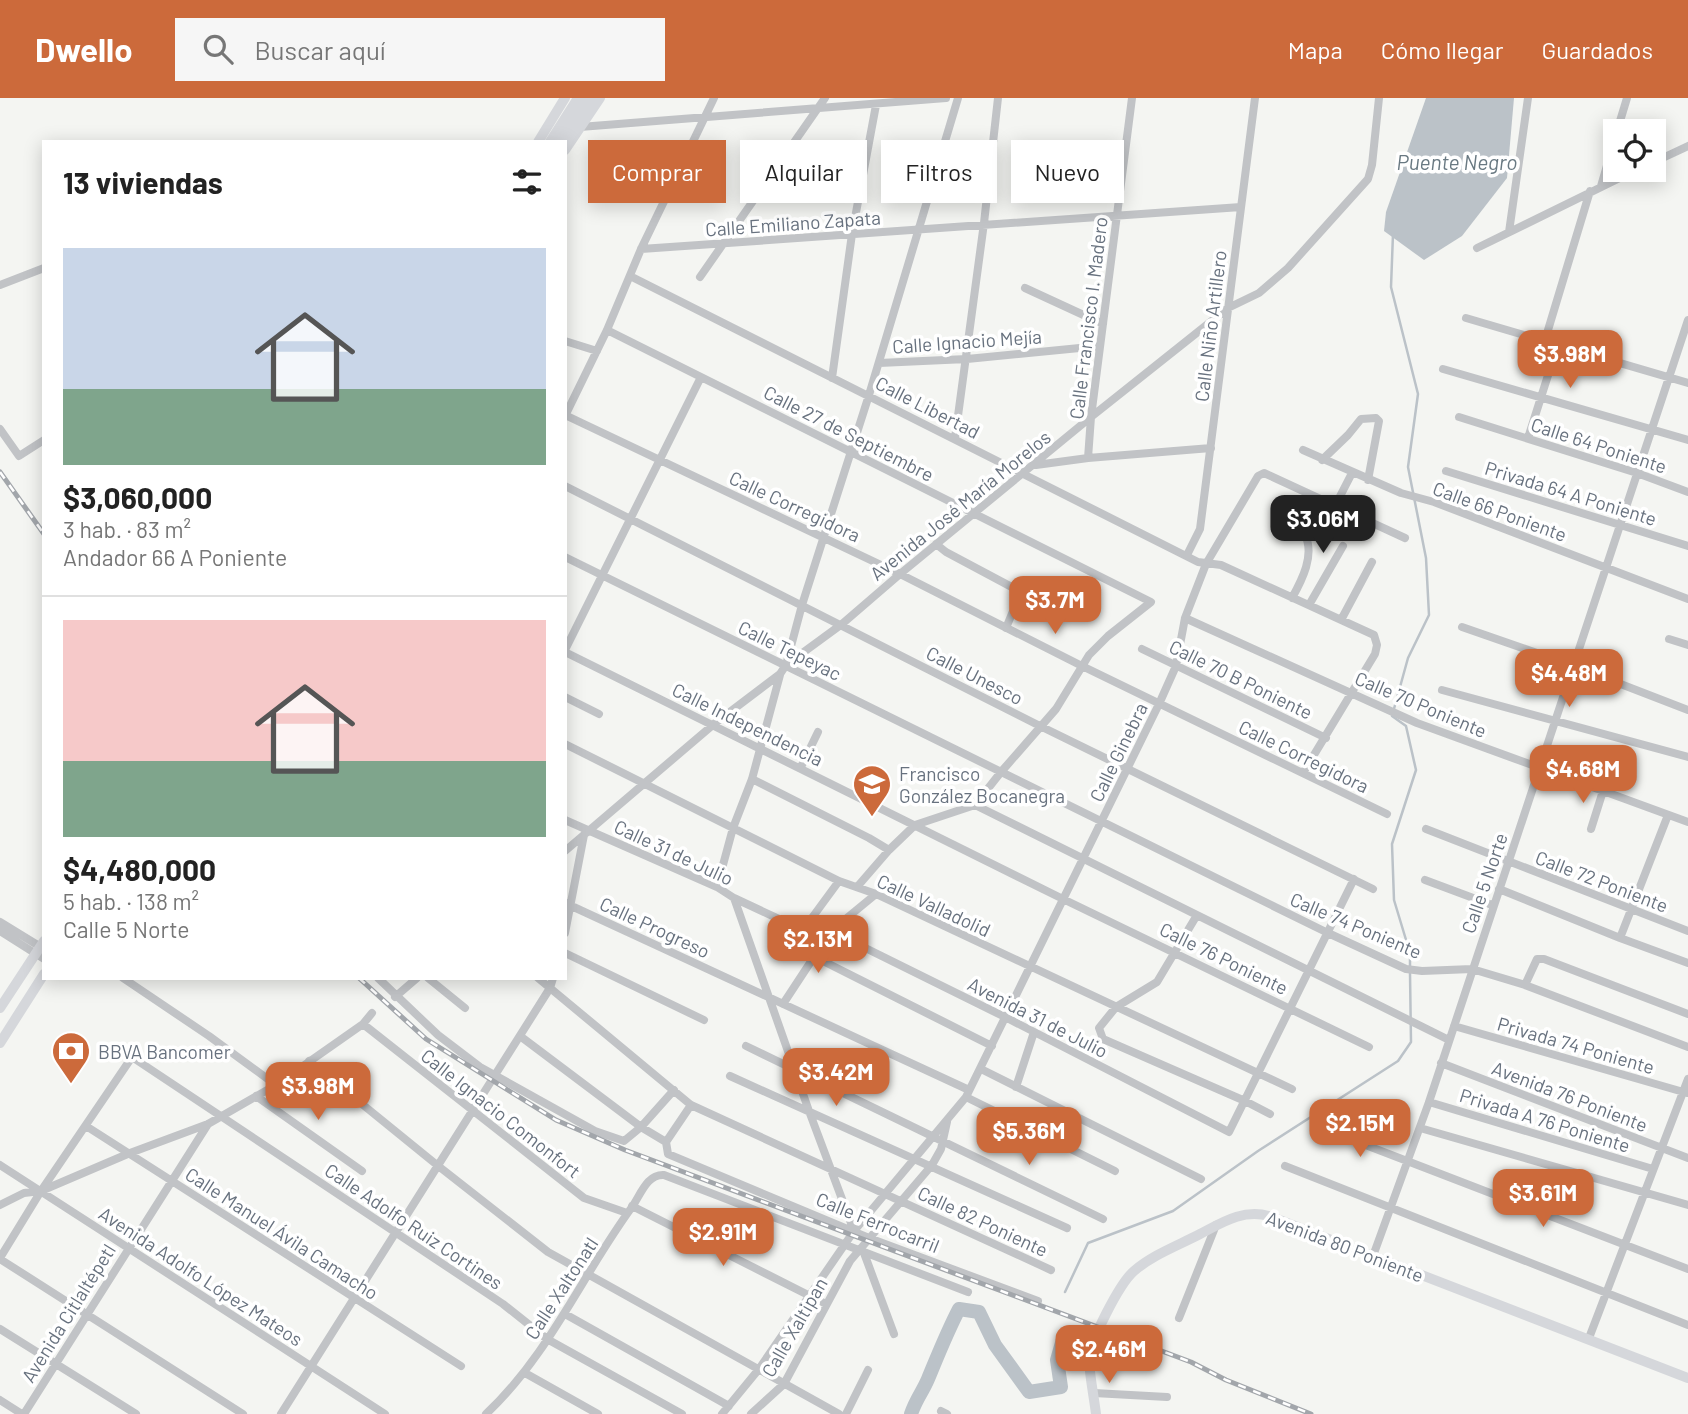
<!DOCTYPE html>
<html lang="es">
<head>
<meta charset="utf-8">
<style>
	:root { --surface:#fff; --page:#f6f6f6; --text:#222; --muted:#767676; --line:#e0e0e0; --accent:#cc6a3b }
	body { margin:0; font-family:Barlow,sans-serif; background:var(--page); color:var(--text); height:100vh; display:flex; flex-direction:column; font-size:26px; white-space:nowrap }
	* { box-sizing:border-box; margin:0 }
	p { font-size:23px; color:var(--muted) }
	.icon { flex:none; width:38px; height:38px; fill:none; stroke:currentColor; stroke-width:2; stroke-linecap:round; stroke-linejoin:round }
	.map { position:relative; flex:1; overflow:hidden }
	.sheet { position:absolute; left:42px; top:42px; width:525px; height:840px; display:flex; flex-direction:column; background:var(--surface); border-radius:0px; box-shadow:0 4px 18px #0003 }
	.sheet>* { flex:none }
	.top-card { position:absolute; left:588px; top:42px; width:665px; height:63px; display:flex; gap:14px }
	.buttons { position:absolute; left:1603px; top:21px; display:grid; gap:14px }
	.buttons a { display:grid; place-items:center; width:63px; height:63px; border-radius:0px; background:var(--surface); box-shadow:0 4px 18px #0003; font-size:35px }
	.price { position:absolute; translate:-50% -60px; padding:0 16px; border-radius:14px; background:var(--accent); color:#fff; font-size:23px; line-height:46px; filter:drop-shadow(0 2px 4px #0008) }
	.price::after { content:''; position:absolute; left:50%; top:42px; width:21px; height:16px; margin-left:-10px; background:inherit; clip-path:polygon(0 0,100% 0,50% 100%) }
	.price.active { background:#222; color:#fff }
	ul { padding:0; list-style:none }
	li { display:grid; align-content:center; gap:14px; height:371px; padding:0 21px }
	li+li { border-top:2px solid var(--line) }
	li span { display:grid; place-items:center; height:217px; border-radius:0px; color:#555 }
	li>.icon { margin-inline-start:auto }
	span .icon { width:126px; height:126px; fill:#fffc; stroke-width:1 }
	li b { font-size:30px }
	h2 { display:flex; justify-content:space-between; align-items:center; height:84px; padding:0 21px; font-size:30px }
	.tag { padding:0 24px; border-radius:0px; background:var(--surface); box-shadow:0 4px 18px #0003; font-size:24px; line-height:63px }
	.tag.active { background:var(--accent); color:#fff }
	header { display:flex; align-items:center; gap:42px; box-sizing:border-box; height:98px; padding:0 35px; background:var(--accent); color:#fff }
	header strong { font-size:33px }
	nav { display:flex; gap:38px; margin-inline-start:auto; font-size:24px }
	.search { width:490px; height:63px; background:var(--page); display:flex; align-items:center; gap:18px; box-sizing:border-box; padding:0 24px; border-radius:0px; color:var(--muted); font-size:26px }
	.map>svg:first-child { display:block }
</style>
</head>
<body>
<header>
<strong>Dwello</strong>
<div class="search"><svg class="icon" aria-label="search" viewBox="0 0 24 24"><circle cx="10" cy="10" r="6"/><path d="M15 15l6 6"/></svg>Buscar aquí</div>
<nav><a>Mapa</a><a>Cómo llegar</a><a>Guardados</a></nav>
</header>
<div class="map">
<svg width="1688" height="1316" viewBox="0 0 1688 1316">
	<rect width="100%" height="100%" fill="#f4f5f2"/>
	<path fill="#bbc2c8" d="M 1426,0 L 1514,0 L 1507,80 L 1462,138 L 1424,162 L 1384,133 L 1386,114 Z"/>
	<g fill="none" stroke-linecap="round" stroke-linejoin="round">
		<path stroke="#bbc2c8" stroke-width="2.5" d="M 1393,136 L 1391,189 L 1418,296 L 1408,369 L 1426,460 L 1429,517 L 1408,560 L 1392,618 L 1406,628 L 1416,672 L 1392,746 L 1394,802 L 1410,855 L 1410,868
			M 1065,1194 L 1088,1145 L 1173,1113 L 1258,1053 L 1398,963 L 1411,944 L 1410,875"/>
		<path stroke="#bbc2c8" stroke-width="14" d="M 911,1316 C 916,1301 922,1295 928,1281 C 938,1257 947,1234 959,1211 L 979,1214 L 995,1247 L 1029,1294 L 1061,1289 L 1057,1262 L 1064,1238"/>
		<path stroke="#c1c3c6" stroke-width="8" d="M 580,29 L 946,0
			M 1617,33 L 1627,0
			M 1654,64 L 1688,48
			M 1601,88 L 1615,40
			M 1509,134 L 1528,0
			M 1477,150 L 1636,72
			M 641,151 L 1241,109
			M 630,178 L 1198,464 L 1221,467 L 1374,537 L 1377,547 L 1375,556 L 1303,675
			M 700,179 L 825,0
			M 0,187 L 44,170
			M 1025,190 L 1103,226
			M 1466,220 L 1688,285
			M 607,232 L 1151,504 L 1108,538 L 1089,557 L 1056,611 L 1001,674 L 975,707 L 915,727 L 889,752 L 857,789
			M 1545,242 L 1590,93
			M 565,243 L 597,253
			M 879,265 L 967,261 L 1100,248
			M 1443,271 L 1688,342
			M 832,280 L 852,136 L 876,7
			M 565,317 L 900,476 L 1082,568 L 1387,716
			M 565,318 L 607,232 L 641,151 L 714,0
			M 1459,319 L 1637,375 L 1688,394
			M 0,331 L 19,358 L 44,342
			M 955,340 L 984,125 L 998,0
			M 1528,340 L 1558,246
			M 1303,352 L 1401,395 L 1434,404 L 1688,501
			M 1088,360 L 1091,319 L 1132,0
			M 1322,362 L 1348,337 L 1361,321 L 1376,320 L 1379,323 L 1368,382
			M 1036,367 L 1088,360 L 1211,350
			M 1446,373 L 1688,448
			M 565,388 L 1040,628 L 1373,791
			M 1335,408 L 1352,375
			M 1289,429 L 1305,437 C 1315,457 1302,482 1292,500
			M 936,446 L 946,454 L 1021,494 L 1006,530
			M 1187,457 L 1200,431 L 1255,0
			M 565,459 L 1328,835 L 1406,871 L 1422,873 L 1472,871 L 1525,887 L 1688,949
			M 1309,507 L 1343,448
			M 1185,520 L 1417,625 L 1688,724
			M 1341,522 L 1372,464
			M 1462,529 L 1574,568 L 1688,612
			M 1669,541 L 1688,547
			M 1142,551 L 1326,640
			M 565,552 L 701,279
			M 565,554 L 1065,802 L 1369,949
			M 786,567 L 802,507 L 869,297 L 958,0
			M 1442,592 L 1688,659
			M 565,599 L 599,616
			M 565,646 L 839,783 L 876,796 L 1292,991
			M 801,669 L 818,634
			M 752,681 L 869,740 L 889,752
			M 975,707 L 1449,942
			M 565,722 L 717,789 L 734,800 L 807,834 L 831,833 L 1007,920 L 1229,1034 L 1354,781
			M 1426,731 L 1688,833
			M 1591,731 L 1603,693
			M 565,753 L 714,626 L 780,576 L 786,567 L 842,526 L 900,476 L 1091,319 L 1228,210 L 1259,195 L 1288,170 L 1368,81 L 1372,67 L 1379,0
			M 1425,782 L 1492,807
			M 717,789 L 733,730 L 752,681 L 780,577
			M 1499,791 L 1620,840 L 1688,865
			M 734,800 L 809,1013 L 854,1133
			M 565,805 L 969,992
			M 1197,817 L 1157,884 L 1116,909 L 1099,930 L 1103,941 L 1245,1003 L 1270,1016
			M 0,824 L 44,851
			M 803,832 L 839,783
			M 0,833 L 44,861
			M 807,834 L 813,858 L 992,948
			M 565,835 L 584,737
			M 1620,840 L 1668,717
			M 565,855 L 704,922
			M 123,880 L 209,938 L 276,987
			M 378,880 L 438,937 L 480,969 L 595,1033 L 624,1043 L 641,1029 L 674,992
			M 428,880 L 465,910
			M 538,880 L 691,1007 L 1051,1172
			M 1525,887 L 1537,861 L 1544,861 L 1688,916
			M 395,899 L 417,880
			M 783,906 L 831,833 L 876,796
			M 363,926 L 584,1100 L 627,1115
			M 1454,928 L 1687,995
			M 520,938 L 641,1029 L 666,1044
			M 746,948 L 1103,1121
			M 309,963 L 437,1067 L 548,1154 L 839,1316
			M 1441,965 L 1688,1060
			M 981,971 L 1201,1081
			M 730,978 L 1067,1130
			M 1016,989 L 1034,934
			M 256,998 L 362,1073
			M 966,999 L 1115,1073
			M 1429,1004 L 1653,1071
			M 691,1007 L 666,1044 L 668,1056 L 869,1140 L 1038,1203
			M 86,1028 L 461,1268
			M 1420,1030 L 1688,1107
			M 1324,1031 L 1688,1171
			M 0,1067 L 385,1316
			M 1285,1068 L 1688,1227
			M 0,1107 L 24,1095 L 41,1093 L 130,1055 L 208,1026 L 276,987 L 363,926 L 372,915
			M 632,1108 L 826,1206
			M 864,1155 L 894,1236
			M 1373,1158 L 1429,1004 L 1688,222
			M 0,1160 L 41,1093 L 132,959 L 503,1206 L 547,1241 L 682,1316
			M 0,1161 L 243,1316
			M 565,1216 L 729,1308
			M 1179,1220 L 1216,1127
			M 0,1231 L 136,1316
			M 1589,1240 L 1688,981
			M 525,1275 L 598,1316
			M 1094,1295 L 1167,1299
			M 0,1302 L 22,1316
			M 941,1313 L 947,1316
			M 24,1316 L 208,1026
			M 281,1316 C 370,1174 461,1032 550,890 L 553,880
			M 486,1316 C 549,1257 582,1177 632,1109 C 641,1096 647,1076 664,1077 L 968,1194
			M 722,1316 L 759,1271 L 854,1133 L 966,999 L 1159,606 L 1176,568 L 1185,520 L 1206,466 L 1258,378 L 1264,375 L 1405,440
			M 751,1316 L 784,1286 L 850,1163 L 932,1067 L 941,1051 L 947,1024
			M 846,1316 L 868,1272"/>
		<path stroke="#d5d7db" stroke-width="10" d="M 538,44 L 565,0
			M 550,44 L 578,0
			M 561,44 L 589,0
			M 565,52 L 600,0
			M 0,910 L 44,843
			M 0,945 L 44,876
			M 1096,1316 C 1094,1299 1090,1280 1089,1263 C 1089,1244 1120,1185 1134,1173 C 1152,1157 1179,1147 1200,1136 C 1223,1124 1243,1111 1269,1118 L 1688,1280"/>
		<defs>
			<path id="rail" d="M 0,374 L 44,436
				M 359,880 L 426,941 L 556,1022 L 625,1052 L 1191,1264 L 1226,1282 L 1311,1316"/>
		</defs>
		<use href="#rail" stroke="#a2a6ab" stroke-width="5"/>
		<use href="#rail" stroke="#fff" stroke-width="2.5" stroke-dasharray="8" stroke-linecap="butt"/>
	</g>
	<defs>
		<symbol id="school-pin" viewBox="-11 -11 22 30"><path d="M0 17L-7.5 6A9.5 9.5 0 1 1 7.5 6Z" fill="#cc6a3b" stroke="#fff"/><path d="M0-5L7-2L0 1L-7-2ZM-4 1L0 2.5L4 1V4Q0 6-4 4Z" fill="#fff"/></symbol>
		<symbol id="bank-pin" viewBox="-11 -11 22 30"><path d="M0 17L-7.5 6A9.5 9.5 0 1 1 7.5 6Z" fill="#cc6a3b" stroke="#fff"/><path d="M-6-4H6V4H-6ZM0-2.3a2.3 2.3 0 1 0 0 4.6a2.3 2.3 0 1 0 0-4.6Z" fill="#fff"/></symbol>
	</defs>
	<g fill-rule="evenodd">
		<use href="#school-pin" x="850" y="664" width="44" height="60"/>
		<use href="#bank-pin" x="49" y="931" width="44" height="60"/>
	</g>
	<g text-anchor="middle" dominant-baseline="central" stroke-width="7" stroke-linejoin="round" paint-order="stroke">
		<g font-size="19" fill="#68727f" stroke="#fff">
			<text transform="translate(793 125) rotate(-4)">Calle Emiliano Zapata</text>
			<text transform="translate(1088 220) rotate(-83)">Calle Francisco I. Madero</text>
			<text transform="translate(1210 228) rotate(-83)">Calle Niño Artillero</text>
			<text transform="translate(967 243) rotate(-4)">Calle Ignacio Mejía</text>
			<text transform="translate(928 309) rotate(27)">Calle Libertad</text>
			<text transform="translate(849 335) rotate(27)">Calle 27 de Septiembre</text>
			<text transform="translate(1599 347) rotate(18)">Calle 64 Poniente</text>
			<text transform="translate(1571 395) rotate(17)">Privada 64 A Poniente</text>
			<text transform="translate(960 407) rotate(-39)">Avenida José María Morelos</text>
			<text transform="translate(795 408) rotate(25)">Calle Corregidora</text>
			<text transform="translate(1500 413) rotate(20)">Calle 66 Poniente</text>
			<text transform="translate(790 552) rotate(26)">Calle Tepeyac</text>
			<text transform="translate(975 577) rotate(27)">Calle Unesco</text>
			<text transform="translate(1241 581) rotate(26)">Calle 70 B Poniente</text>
			<text transform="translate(1421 606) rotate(23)">Calle 70 Poniente</text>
			<text transform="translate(748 626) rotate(26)">Calle Independencia</text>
			<text transform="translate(1118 654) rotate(-64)">Calle Ginebra</text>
			<text transform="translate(1304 658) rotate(26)">Calle Corregidora</text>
			<text transform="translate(674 754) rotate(25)">Calle 31 de Julio</text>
			<text transform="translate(1602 783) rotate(21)">Calle 72 Poniente</text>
			<text transform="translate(1484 785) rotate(-71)">Calle 5 Norte</text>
			<text transform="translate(934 807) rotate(25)">Calle Valladolid</text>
			<text transform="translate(1356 827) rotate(23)">Calle 74 Poniente</text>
			<text transform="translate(655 829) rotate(25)">Calle Progreso</text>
			<text transform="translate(1224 860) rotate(26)">Calle 76 Poniente</text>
			<text transform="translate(1038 919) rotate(27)">Avenida 31 de Julio</text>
			<text transform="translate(1576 947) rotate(16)">Privada 74 Poniente</text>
			<text transform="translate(1570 998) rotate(21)">Avenida 76 Poniente</text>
			<text transform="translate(501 1015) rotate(38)">Calle Ignacio Comonfort</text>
			<text transform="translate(1545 1022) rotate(17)">Privada A 76 Poniente</text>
			<text transform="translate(983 1123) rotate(25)">Calle 82 Poniente</text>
			<text transform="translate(878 1124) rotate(22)">Calle Ferrocarril</text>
			<text transform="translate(414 1128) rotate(34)">Calle Adolfo Ruiz Cortines</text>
			<text transform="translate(282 1135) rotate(33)">Calle Manuel Ávila Camacho</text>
			<text transform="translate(1345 1148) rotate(21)">Avenida 80 Poniente</text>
			<text transform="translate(201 1178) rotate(33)">Avenida Adolfo López Mateos</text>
			<text transform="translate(561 1190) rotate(-57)">Calle Xaltonatl</text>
			<text transform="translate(68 1215) rotate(-58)">Avenida Citlaltépetl</text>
			<text transform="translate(794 1229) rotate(-60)">Calle Xaltipan</text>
		</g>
		<g font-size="19" fill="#68727f" stroke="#fff" text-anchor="start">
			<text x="899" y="675">Francisco<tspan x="899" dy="22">González Bocanegra</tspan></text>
			<text x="98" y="953">BBVA Bancomer</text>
		</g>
		<g font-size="21" font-style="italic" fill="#697982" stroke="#fff">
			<text x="1457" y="63">Puente Negro</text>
		</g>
	</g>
</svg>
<div class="buttons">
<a><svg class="icon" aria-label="locate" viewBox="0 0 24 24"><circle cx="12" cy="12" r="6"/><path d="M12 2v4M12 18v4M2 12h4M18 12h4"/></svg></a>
</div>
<b class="price" style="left:1570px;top:292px">$3.98M</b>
<b class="price active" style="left:1323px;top:457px">$3.06M</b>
<b class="price" style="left:1055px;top:538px">$3.7M</b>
<b class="price" style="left:1569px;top:611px">$4.48M</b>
<b class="price" style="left:1583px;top:707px">$4.68M</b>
<b class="price" style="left:818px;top:877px">$2.13M</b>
<b class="price" style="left:836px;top:1010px">$3.42M</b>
<b class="price" style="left:318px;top:1024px">$3.98M</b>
<b class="price" style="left:1360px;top:1061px">$2.15M</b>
<b class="price" style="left:1029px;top:1069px">$5.36M</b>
<b class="price" style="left:1543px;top:1131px">$3.61M</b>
<b class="price" style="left:723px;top:1170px">$2.91M</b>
<b class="price" style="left:1109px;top:1287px">$2.46M</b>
<div class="top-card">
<a class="tag active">Comprar</a>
<a class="tag">Alquilar</a>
<a class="tag">Filtros</a>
<a class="tag">Nuevo</a>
</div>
<section class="sheet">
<h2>13 viviendas<svg class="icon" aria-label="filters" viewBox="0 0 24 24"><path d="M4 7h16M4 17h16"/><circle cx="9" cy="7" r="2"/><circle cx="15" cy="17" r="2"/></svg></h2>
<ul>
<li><span style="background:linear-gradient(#c9d6e8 65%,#7fa58c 0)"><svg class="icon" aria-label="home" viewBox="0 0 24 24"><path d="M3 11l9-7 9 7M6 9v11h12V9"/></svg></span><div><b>$3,060,000</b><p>3 hab. · 83 m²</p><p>Andador 66 A Poniente</p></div></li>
<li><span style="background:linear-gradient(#f6c9c9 65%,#7fa58c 0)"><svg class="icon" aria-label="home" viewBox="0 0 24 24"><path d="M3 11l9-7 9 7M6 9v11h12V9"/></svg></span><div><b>$4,480,000</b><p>5 hab. · 138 m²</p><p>Calle 5 Norte</p></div></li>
</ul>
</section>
</div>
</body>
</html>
